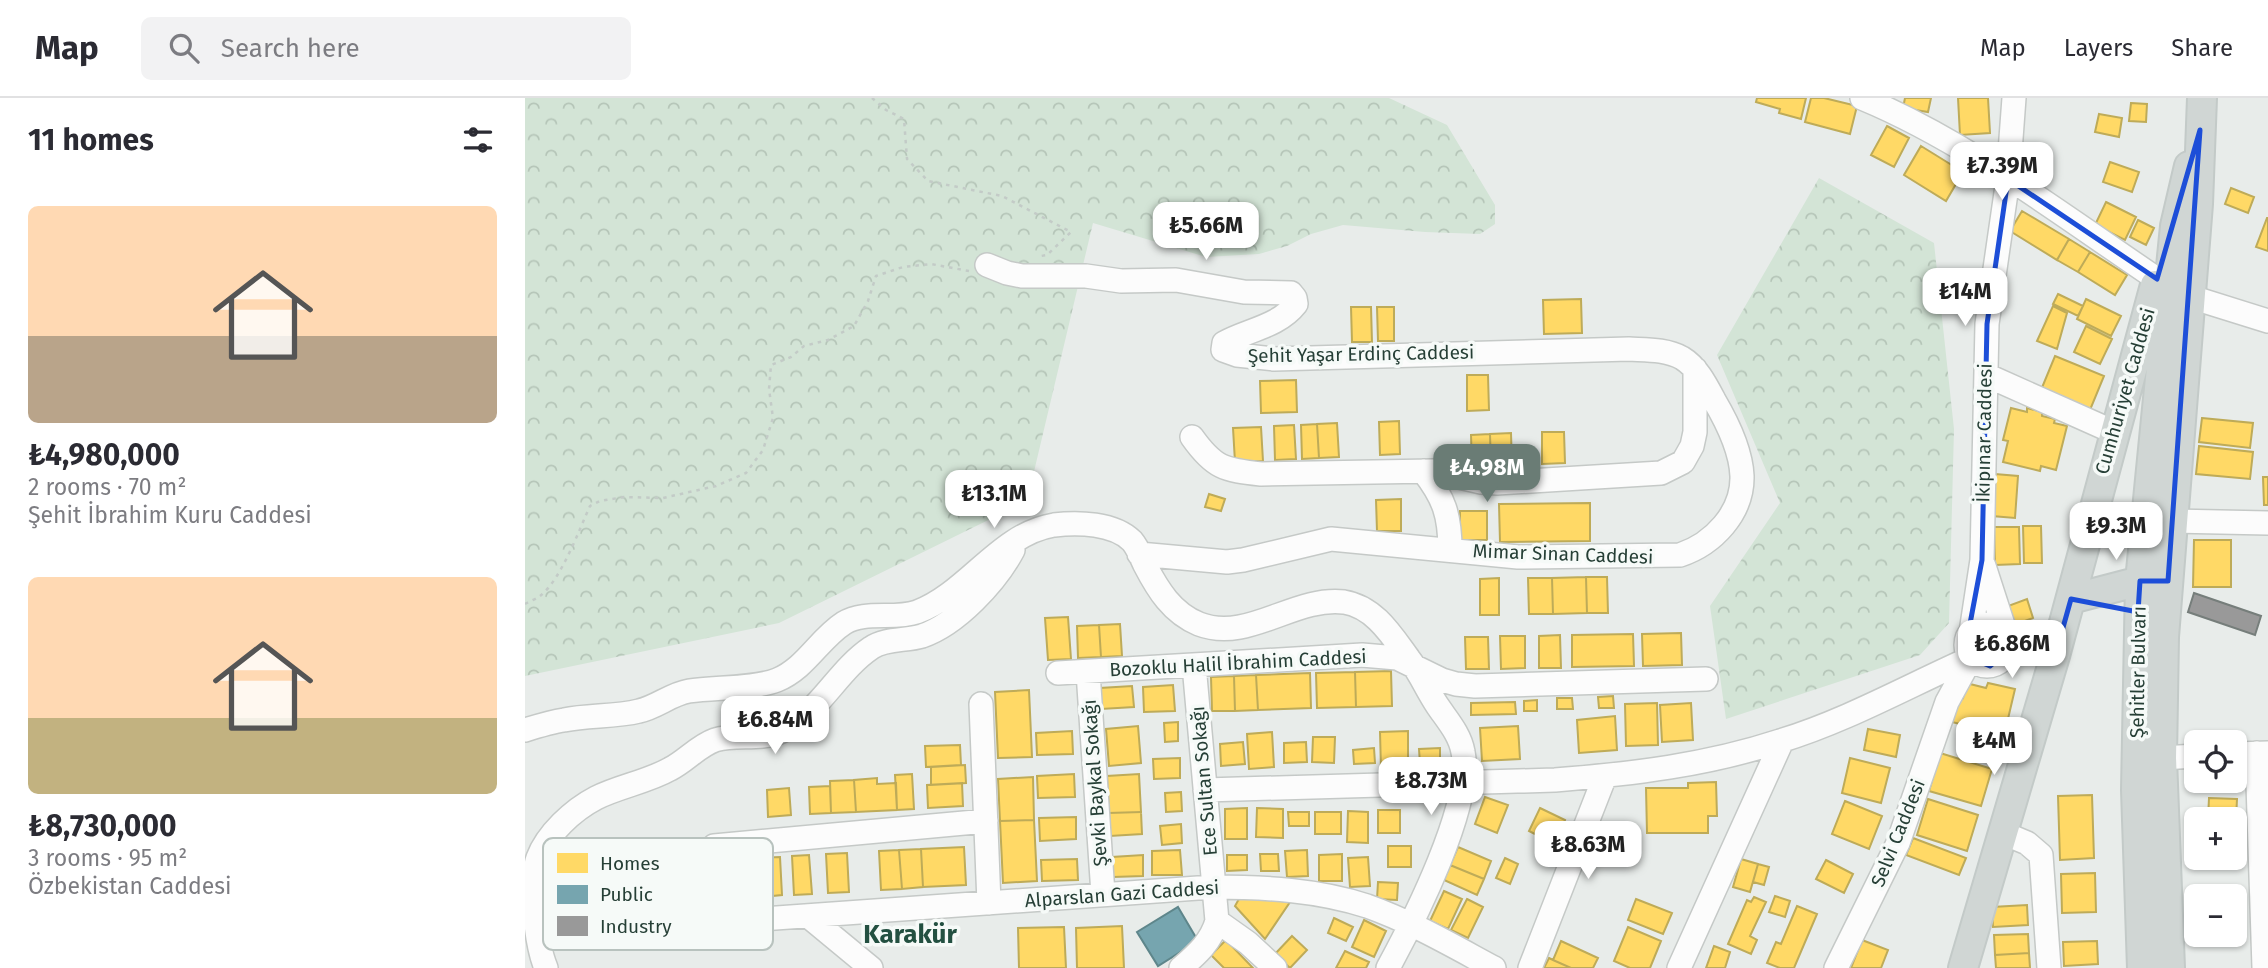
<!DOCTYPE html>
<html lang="en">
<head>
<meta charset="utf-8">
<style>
	:root { --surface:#fff; --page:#f2f2f3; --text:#2b2b33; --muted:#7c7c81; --line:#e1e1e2; --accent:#6a7c75 }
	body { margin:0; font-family:"Fira Sans",sans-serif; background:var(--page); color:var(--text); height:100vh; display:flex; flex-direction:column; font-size:26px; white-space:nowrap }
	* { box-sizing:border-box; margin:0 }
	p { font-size:23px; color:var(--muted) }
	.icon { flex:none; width:38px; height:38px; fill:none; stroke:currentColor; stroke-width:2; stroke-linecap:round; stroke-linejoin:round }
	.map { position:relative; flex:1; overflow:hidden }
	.panel { display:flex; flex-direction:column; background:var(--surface); width:525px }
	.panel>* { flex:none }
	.tools { position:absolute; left:1659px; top:632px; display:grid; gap:14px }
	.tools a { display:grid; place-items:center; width:63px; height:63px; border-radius:10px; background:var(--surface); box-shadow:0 2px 5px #0004; font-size:35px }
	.price { position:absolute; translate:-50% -60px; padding:0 16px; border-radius:14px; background:#fff; color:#222; font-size:23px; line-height:46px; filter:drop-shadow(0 2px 4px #0008) }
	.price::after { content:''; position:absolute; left:50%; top:42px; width:21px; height:16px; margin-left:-10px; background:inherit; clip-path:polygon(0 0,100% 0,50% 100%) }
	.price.active { background:var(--accent); color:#fff }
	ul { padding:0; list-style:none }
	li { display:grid; align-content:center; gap:14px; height:371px; padding:0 28px }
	li span { display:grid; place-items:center; height:217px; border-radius:10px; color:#555 }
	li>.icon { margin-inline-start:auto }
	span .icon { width:126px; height:126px; fill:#fffc; stroke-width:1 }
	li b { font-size:30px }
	h2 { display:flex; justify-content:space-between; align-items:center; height:84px; padding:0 28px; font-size:30px }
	header { display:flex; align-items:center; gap:42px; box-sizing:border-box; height:98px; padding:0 35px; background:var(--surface); border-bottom:2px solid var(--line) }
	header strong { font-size:33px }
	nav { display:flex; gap:38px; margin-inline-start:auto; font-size:24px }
	.search { width:490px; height:63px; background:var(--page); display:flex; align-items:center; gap:18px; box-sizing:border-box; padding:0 24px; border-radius:10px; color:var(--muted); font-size:26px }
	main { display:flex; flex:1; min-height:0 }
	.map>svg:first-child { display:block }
</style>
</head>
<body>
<header>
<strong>Map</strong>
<div class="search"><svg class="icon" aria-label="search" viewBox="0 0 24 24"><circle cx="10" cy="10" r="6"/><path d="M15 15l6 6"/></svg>Search here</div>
<nav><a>Map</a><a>Layers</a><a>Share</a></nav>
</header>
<main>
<section class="panel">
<h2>11 homes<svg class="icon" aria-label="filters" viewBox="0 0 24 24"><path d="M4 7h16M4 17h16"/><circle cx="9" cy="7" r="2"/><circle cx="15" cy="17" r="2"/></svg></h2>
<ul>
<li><span style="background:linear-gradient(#ffd9b3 60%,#b9a48a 0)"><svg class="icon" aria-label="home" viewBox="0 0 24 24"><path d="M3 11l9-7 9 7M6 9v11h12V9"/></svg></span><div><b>₺4,980,000</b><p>2 rooms · 70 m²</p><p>Şehit İbrahim Kuru Caddesi</p></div></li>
<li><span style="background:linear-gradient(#ffd9b3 65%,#c2b280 0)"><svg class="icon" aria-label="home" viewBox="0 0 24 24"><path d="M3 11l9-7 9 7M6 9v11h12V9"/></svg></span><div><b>₺8,730,000</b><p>3 rooms · 95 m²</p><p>Özbekistan Caddesi</p></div></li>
</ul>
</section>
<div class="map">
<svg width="1743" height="870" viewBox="0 0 1743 870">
	<defs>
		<pattern id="forest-crowns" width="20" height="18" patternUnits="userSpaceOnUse" patternTransform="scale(1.75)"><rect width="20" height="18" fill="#d3e4d6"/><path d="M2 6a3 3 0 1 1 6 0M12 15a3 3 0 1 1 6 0" fill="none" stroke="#b5c5b8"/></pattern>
	</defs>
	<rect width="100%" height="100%" fill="#e8ecea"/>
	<path fill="url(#forest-crowns)" d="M 0,0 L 864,0 L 922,27 L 970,107 L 970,126 L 955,136 L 900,134 L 818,127 L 786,136 L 762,148 L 734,156 L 681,159 L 568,125 L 502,403 L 254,525 L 0,578 Z
		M 1294,80 L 1409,145 L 1429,331 L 1424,525 L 1395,557 L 1201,621 L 1185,508 L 1255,405 L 1192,257 Z"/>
	<path fill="#ffd966" stroke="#beab58" stroke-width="2" d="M 1232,0 L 1281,0 L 1276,21 L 1254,15 L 1255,11 L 1231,4 Z
		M 1286,0 L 1299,0 L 1332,8 L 1325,36 L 1280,24 Z
		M 1380,0 L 1406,0 L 1403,14 L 1378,10 Z
		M 1433,0 L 1463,0 L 1465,35 L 1435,37 Z
		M 1606,5 L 1622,6 L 1621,24 L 1604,23 Z
		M 1574,16 L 1597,20 L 1594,39 L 1570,34 Z
		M 1362,28 L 1384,40 L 1369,69 L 1346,57 Z
		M 1396,48 L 1438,74 L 1421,103 L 1379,77 Z
		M 1585,64 L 1614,74 L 1607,94 L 1578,84 Z
		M 1706,90 L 1729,99 L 1723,115 L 1700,106 Z
		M 1581,104 L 1611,119 L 1600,142 L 1570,127 Z
		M 1497,113 L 1544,141 L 1532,162 L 1485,133 Z
		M 1742,120 L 1743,120 L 1743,153 L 1731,149 Z
		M 1613,122 L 1629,130 L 1621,147 L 1605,139 Z
		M 1544,141 L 1565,154 L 1553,174 L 1532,162 Z
		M 1565,154 L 1602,177 L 1590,197 L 1553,174 Z
		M 1533,196 L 1558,208 L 1553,218 L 1528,206 Z
		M 1056,201 L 1057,235 L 1019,236 L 1018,202 Z
		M 1561,201 L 1596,218 L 1586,238 L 1552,221 Z
		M 1528,208 L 1542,215 L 1532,251 L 1512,243 Z
		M 826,209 L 846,209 L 847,244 L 827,244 Z
		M 852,209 L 869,209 L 869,243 L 853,243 Z
		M 1561,228 L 1587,241 L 1575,266 L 1549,254 Z
		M 1530,258 L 1579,278 L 1565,312 L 1516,292 Z
		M 942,277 L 963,277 L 964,312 L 942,313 Z
		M 771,282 L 772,314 L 736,315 L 735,283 Z
		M 1486,310 L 1502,314 L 1502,310 L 1517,314 L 1517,318 L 1530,321 L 1529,325 L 1542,328 L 1531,372 L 1516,368 L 1515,373 L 1478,364 L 1483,343 L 1478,342 Z
		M 1677,320 L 1728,325 L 1725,350 L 1674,344 Z
		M 874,323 L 875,356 L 855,357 L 854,324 Z
		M 812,325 L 814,359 L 794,360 L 792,326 Z
		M 792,326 L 794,360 L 777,361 L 776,327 Z
		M 769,327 L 771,361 L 750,362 L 749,328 Z
		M 736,329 L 738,363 L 710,364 L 708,330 Z
		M 1017,334 L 1039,334 L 1040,365 L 1017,366 Z
		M 986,335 L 987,368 L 966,369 L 965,336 Z
		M 965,336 L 966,369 L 947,369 L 946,337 Z
		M 1674,348 L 1728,354 L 1725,381 L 1671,376 Z
		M 1470,376 L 1493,378 L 1490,420 L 1467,418 Z
		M 1738,379 L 1743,379 L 1743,407 L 1739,407 Z
		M 684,396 L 700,401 L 696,413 L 680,409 Z
		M 876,401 L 876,433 L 852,433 L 851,402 Z
		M 1065,405 L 1065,443 L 975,444 L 974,406 Z
		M 935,413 L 962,413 L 962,442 L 935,442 Z
		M 1498,428 L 1516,428 L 1517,465 L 1499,465 Z
		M 1469,429 L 1494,429 L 1495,466 L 1470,467 Z
		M 1669,442 L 1706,442 L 1706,489 L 1668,489 Z
		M 1061,479 L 1062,515 L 1028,516 L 1027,480 Z
		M 1061,479 L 1082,479 L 1083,515 L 1062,515 Z
		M 974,480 L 974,517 L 955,517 L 955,481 Z
		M 1003,480 L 1027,480 L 1028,516 L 1004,516 Z
		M 1502,501 L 1508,520 L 1489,527 L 1483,508 Z
		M 543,519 L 546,561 L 523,562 L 520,520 Z
		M 595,526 L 597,558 L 576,559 L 574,527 Z
		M 574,527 L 576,559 L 553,560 L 552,528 Z
		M 1156,535 L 1157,567 L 1118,568 L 1117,536 Z
		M 1108,536 L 1109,568 L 1047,569 L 1047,537 Z
		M 1035,537 L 1036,570 L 1014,570 L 1014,538 Z
		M 975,538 L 1000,538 L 1000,570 L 976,571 Z
		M 940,539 L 963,539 L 964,571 L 941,571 Z
		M 866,573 L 867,608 L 831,609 L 830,574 Z
		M 830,574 L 831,609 L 792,610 L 791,575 Z
		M 785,575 L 786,610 L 733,612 L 731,577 Z
		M 731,577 L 733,612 L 710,613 L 709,578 Z
		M 709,578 L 710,613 L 687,613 L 686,579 Z
		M 1441,585 L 1461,590 L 1463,585 L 1490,591 L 1474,659 L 1446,652 L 1451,630 L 1427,624 L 1433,599 L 1438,600 Z
		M 648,587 L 650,613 L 619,614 L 618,589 Z
		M 607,588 L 609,609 L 576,611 L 575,590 Z
		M 504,592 L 507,659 L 473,660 L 470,594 Z
		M 1088,598 L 1089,610 L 1074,610 L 1073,599 Z
		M 1032,600 L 1047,600 L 1048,611 L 1032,611 Z
		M 1012,602 L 1012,613 L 999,613 L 999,603 Z
		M 990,604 L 991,616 L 946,617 L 946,605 Z
		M 1132,605 L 1133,647 L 1101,648 L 1100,606 Z
		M 1166,605 L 1168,642 L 1137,644 L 1135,607 Z
		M 1090,618 L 1092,652 L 1054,655 L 1052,622 Z
		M 653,624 L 653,643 L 640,644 L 639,625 Z
		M 613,628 L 616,665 L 584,668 L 581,631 Z
		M 993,628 L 995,661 L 957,663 L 955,630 Z
		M 1343,631 L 1375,637 L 1371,659 L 1339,652 Z
		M 547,633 L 548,656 L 512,657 L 511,635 Z
		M 883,633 L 883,670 L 856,671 L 855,634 Z
		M 747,634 L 749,669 L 724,671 L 722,636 Z
		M 788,639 L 810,639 L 809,665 L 787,664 Z
		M 718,644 L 720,666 L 696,668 L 695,646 Z
		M 781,644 L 782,664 L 759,665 L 759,645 Z
		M 435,647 L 436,667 L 401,669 L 400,648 Z
		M 849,650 L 850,665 L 829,666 L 828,652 Z
		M 915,650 L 915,665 L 895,666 L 894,651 Z
		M 1415,655 L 1467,671 L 1456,708 L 1404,693 Z
		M 655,660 L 655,680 L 629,681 L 628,661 Z
		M 1325,660 L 1365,670 L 1356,705 L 1317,695 Z
		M 440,667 L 441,685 L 406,687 L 406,669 Z
		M 387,676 L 389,711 L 372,712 L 370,677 Z
		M 549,676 L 550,699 L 513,700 L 512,678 Z
		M 614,676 L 616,714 L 584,715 L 582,678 Z
		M 508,679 L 509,722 L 475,723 L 473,681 Z
		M 352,680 L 352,686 L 371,685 L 372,712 L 331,714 L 329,682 Z
		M 329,682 L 331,714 L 306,715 L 305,683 Z
		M 1191,684 L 1192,718 L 1183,718 L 1183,735 L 1122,735 L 1121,690 L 1163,690 L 1163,685 Z
		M 437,685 L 438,708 L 403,710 L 402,687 Z
		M 305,688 L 306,715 L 285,716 L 284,689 Z
		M 264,690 L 266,717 L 243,719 L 242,692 Z
		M 656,694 L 657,713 L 641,714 L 640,695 Z
		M 1567,697 L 1569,760 L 1535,762 L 1533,698 Z
		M 960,699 L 983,707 L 972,735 L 950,726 Z
		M 1684,700 L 1712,701 L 1711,722 L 1683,721 Z
		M 1403,701 L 1453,717 L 1442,753 L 1392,737 Z
		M 1320,703 L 1357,718 L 1344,751 L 1307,736 Z
		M 722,710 L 722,741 L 700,741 L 700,711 Z
		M 732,710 L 758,711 L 758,740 L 731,739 Z
		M 1015,710 L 1040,722 L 1029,746 L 1004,733 Z
		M 853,712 L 875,712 L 875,735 L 853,735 Z
		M 823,713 L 843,714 L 843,745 L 822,744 Z
		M 616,714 L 617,736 L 585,738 L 584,715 Z
		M 763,714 L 784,714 L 784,728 L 764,728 Z
		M 790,714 L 816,714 L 816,736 L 790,736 Z
		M 551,719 L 551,741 L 515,743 L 514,720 Z
		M 509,722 L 512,783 L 478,785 L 475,723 Z
		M 656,726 L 657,745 L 637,747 L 635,728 Z
		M 1388,740 L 1441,760 L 1434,777 L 1381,757 Z
		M 863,748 L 886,748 L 886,769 L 863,769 Z
		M 439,749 L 441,787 L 398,789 L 396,751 Z
		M 933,749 L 966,763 L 959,781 L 925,767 Z
		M 396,751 L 398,789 L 377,791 L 374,752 Z
		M 374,752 L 377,791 L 356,792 L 354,753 Z
		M 655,752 L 657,777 L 627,777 L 627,753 Z
		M 782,752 L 783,778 L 762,779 L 760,753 Z
		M 322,755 L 324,794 L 303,795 L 301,756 Z
		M 735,756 L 753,756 L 754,773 L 736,773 Z
		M 817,756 L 817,783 L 794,783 L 794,757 Z
		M 284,757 L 287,796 L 269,797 L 267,758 Z
		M 618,757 L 618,778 L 588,779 L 587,759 Z
		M 702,757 L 722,757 L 722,772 L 702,773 Z
		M 255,759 L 257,797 L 236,799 L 234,760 Z
		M 843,759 L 845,788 L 825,789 L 823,760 Z
		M 980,760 L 993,766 L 985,786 L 971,780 Z
		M 552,761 L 553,782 L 517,783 L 516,762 Z
		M 1216,761 L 1233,766 L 1225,794 L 1208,789 Z
		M 1301,762 L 1328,776 L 1319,795 L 1291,781 Z
		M 1233,766 L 1244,769 L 1239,787 L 1228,784 Z
		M 925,767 L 959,781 L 952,797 L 919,782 Z
		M 1570,775 L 1571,814 L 1537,815 L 1536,776 Z
		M 853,784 L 873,785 L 872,802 L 852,801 Z
		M 919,793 L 937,801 L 923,831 L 905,823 Z
		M 1250,798 L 1265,803 L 1260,819 L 1244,814 Z
		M 715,799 L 765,804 L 740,841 L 710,808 Z
		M 1229,799 L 1241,804 L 1225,838 L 1232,842 L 1226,856 L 1203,846 L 1222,802 L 1226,804 Z
		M 942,801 L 958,809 L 943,840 L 926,832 Z
		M 1111,801 L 1147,815 L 1138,836 L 1103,822 Z
		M 1502,807 L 1503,827 L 1468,829 L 1467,809 Z
		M 1272,808 L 1292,816 L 1269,870 L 1255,870 L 1242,865 L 1251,844 L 1256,846 Z
		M 809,820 L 828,829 L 821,843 L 803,835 Z
		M 839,822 L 861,833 L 849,859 L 827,849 Z
		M 597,828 L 599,870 L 552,870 L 551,830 Z
		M 539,829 L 541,870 L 494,870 L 493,830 Z
		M 1103,829 L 1136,843 L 1125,870 L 1105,870 L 1089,863 Z
		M 1503,836 L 1504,855 L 1470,857 L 1469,837 Z
		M 767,838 L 782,852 L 765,870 L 750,856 Z
		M 701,842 L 728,870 L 699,870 L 686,857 Z
		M 1337,842 L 1363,852 L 1356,870 L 1326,870 Z
		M 1036,843 L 1073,860 L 1068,870 L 1046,870 L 1028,862 Z
		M 1572,843 L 1573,866 L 1539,868 L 1538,844 Z
		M 1189,848 L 1205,854 L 1200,870 L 1181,870 Z
		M 820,853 L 844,864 L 841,870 L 811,870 Z
		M 1504,855 L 1505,870 L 1471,870 L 1470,857 Z
		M 1024,860 L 1028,862 L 1046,870 L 1019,870 Z"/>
	<path fill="#76a5af" stroke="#5e868b" stroke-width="2" d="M 653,809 L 673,843 L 633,868 L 612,834 Z"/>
	<path fill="#999" stroke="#767e7b" stroke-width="2" d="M 1669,495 L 1736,518 L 1730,537 L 1663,514 Z"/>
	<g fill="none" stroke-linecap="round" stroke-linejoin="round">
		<defs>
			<path id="minor" d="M 1337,0 C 1441,43 1538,118 1632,181
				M 462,167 L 482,175 L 497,178 L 561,178 L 596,183 L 651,182 L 719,194 L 766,195 L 770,200 L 771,206 C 753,229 722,232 699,245 L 698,252 L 712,257 L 749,261 L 1104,251 C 1121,252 1141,251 1157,260 C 1172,269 1181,287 1189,302 C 1202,324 1216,352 1217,378 C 1218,415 1188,446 1155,457 L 993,459 L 806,441 L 718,462 L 702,464 L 614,456
				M 1666,199 L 1743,223
				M 1461,277 L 1589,334
				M 667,339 C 689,370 699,372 736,376 L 908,373 L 956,384 L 972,385 L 1136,375 L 1158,364 L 1167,348 L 1170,334 L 1170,271
				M 898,373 C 919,400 925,417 925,452
				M 1647,423 L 1743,425
				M 1459,468 L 1481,536
				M1441 547a21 21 0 1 1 42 0a21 21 0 1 1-42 0Z
				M 1446,534 L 1457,462 L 1462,226 L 1483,81 L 1489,0
				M 1484,549 L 1530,558
				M 563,574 L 578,796
				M 533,575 L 837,557 L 872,560 L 917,582 L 931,586 L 950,588 L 1181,581
				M 456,606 L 464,805
				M 0,632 C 13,628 26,624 39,622 C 64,617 90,619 114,613 C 132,609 146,596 164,593 C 189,589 229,591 252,582 C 281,570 294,541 319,525 C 340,512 369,522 392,514 C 443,495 474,436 529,427 C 553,424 589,425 607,443 C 613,450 616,459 620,467 C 633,492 647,515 674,526 C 723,545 769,498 819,504 C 850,509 867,538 884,561 C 895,575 902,592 912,607 C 922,622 935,636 938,654 C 949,705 888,824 863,870
				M 1732,655 L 1739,870
				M 1710,656 L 1743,655
				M 1637,660 L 1671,658
				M 680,692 L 1030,682 C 1107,676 1182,667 1255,643 C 1321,623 1383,588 1446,560
				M 461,723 L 189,748 C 187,751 183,755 181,757 C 176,768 179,805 188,814 C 193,820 202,821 209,823 L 687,789 C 739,789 793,792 842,808 C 887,824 928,848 969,870
				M 1478,735 L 1502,745 L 1516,757 L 1524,870
				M 283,818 L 346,870
				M 692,823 L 723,845 L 750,870
				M 21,870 C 11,846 4,785 13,760 C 22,736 48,712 71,700 C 95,688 122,684 145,671 C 161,663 173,648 190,642 C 211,635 236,643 257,633 C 295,614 312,573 346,550 C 360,540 381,543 397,538 C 432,526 471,484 488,452
				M 656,870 C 672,856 686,844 692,823 L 669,567
				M 1005,870 L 1080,678
				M 1154,870 L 1257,643
				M 1311,870 L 1373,745 L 1422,604 L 1446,560"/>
			<path id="major" d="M 1546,501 L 1615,483 L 1632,483
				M 1438,870 L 1530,558 L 1630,187
				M 1617,870 L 1611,692 L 1615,483 L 1650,128 L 1664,68
				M 1645,870 L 1637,660 L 1639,539 L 1673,106 L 1677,0"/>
		</defs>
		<use href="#minor" stroke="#c5c9c7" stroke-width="26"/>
		<use href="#major" stroke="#c3cac8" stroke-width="32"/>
		<path stroke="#c3cbc7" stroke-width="2.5" stroke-dasharray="3.5 5" stroke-linecap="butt" d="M 347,0 L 361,12 L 379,21 L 382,61 L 403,83 L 477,98 L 546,134 L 522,157 L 516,158
			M 0,506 C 5,503 11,501 15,498 C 36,482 54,432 65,408 L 75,403 L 99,399 L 138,400 L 191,388 L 221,375 L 238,352 L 248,320 L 244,291 L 246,267 L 266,259 L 279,248 L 303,242 L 329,228 L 343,203 L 351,178 L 378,169 L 406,166 L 444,173"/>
		<use href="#minor" stroke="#fcfcfc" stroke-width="23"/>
		<use href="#major" stroke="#d0d6d4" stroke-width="28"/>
	</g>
	<path fill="none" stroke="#1d4ed8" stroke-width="5" stroke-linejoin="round" d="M 1675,32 L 1643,483 L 1615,483 L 1613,514 L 1546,501 L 1530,558 L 1486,550 L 1465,568 L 1446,560 L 1441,547 L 1457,462 L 1462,226 L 1483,81 L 1632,181 Z"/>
	<g text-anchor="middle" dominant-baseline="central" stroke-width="7" stroke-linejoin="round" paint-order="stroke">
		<g font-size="19" fill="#263f36" stroke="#f6faf8">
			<text transform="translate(836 256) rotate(-1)">Şehit Yaşar Erdinç Caddesi</text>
			<text transform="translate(1600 293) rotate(-74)">Cumhuriyet Caddesi</text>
			<text transform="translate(1459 335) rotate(-89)">İkipınar Caddesi</text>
			<text transform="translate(1038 456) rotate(2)">Mimar Sinan Caddesi</text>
			<text transform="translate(713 565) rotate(-3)">Bozoklu Halil İbrahim Caddesi</text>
			<text transform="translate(1613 574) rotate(-89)">Şehitler Bulvarı</text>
			<text transform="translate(679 683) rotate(-95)">Ece Sultan Sokağı</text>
			<text transform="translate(570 685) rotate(-94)">Şevki Baykal Sokağı</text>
			<text transform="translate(1373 735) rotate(-68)">Selvi Caddesi</text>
			<text transform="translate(597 796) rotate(-4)">Alparslan Gazi Caddesi</text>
		</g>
		<g font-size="26" font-weight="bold" fill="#235041" stroke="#f6faf8">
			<text x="385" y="836">Karakür</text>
		</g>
	</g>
	<rect x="18" y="740" width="230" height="112" rx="10" fill="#f6faf8" stroke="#b8c2be" stroke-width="2"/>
	<rect x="32" y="755" width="31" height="20" fill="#ffd966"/>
	<rect x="32" y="787" width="31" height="19" fill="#76a5af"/>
	<rect x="32" y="818" width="31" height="20" fill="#999"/>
	<g font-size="19" fill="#263f36">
		<text x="75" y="772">Homes</text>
		<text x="75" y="803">Public</text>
		<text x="75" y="835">Industry</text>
	</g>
</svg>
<div class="tools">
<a><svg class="icon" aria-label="locate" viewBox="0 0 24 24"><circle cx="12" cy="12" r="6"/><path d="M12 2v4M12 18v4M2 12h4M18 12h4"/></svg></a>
<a>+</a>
<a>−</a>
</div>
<b class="price" style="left:1477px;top:104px">₺7.39M</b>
<b class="price" style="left:681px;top:164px">₺5.66M</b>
<b class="price" style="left:1440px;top:230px">₺14M</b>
<b class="price active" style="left:962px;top:406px">₺4.98M</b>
<b class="price" style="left:469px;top:432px">₺13.1M</b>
<b class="price" style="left:1591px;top:464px">₺9.3M</b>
<b class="price" style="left:1487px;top:582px">₺6.86M</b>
<b class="price" style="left:250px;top:658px">₺6.84M</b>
<b class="price" style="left:1469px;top:679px">₺4M</b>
<b class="price" style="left:906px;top:719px">₺8.73M</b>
<b class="price" style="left:1063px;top:783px">₺8.63M</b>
</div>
</main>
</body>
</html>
